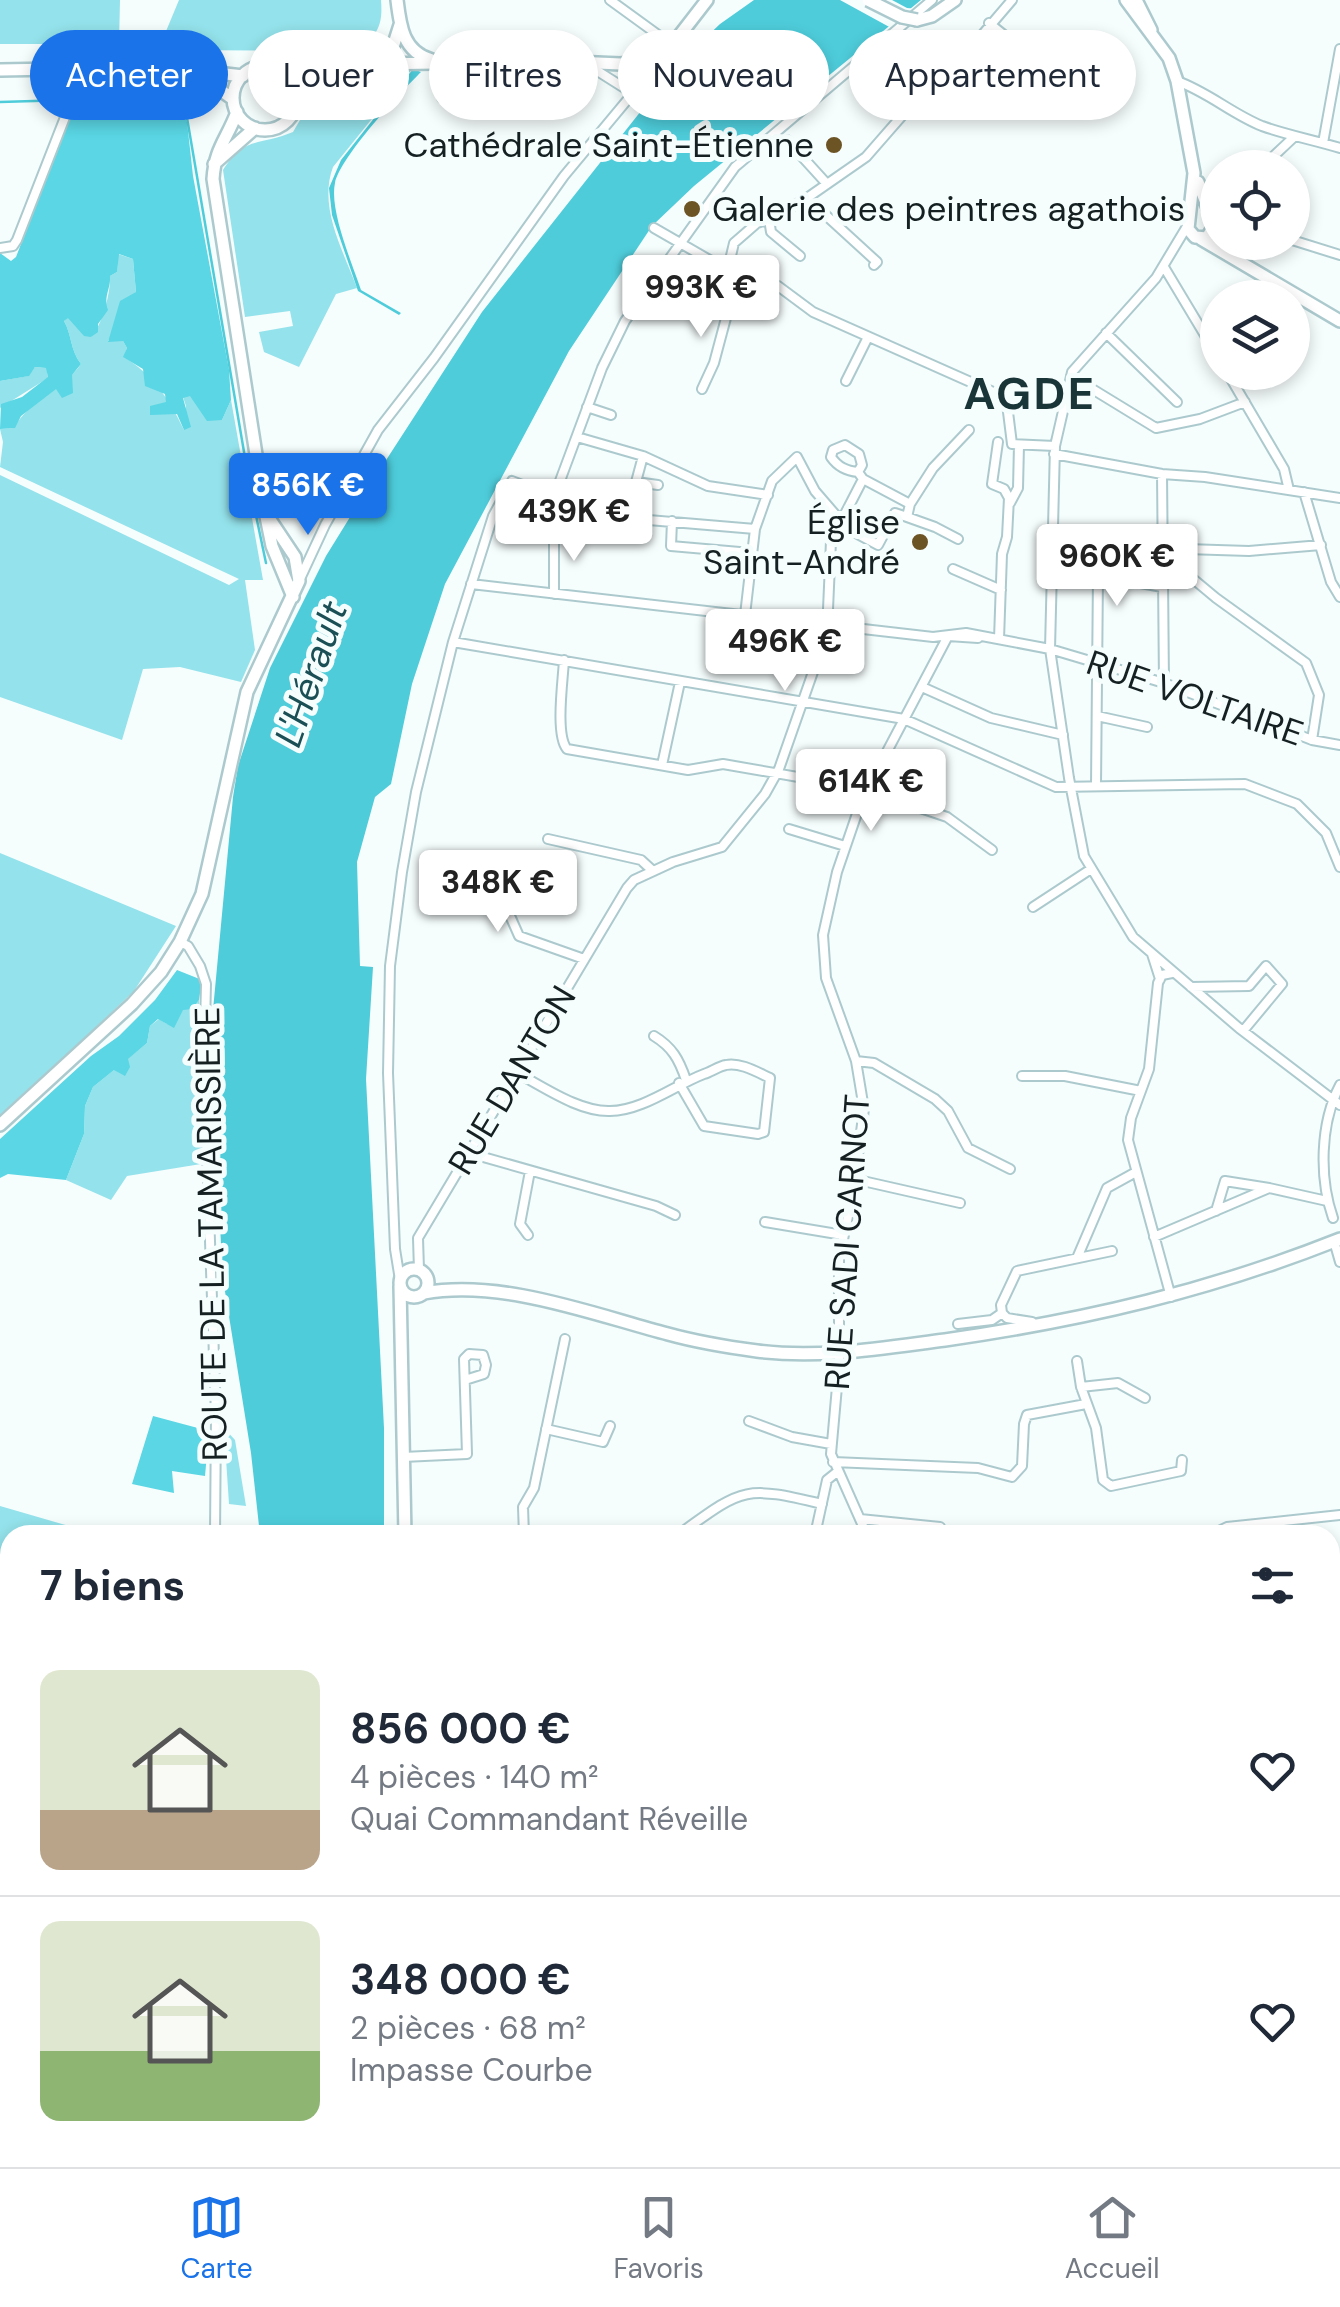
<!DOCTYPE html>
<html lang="fr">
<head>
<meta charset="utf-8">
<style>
	:root { --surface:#fff; --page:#f2f2f3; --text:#1f2937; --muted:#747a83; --line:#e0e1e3; --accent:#1a73e8 }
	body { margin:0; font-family:"DM Sans",sans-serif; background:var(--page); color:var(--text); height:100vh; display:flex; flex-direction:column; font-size:38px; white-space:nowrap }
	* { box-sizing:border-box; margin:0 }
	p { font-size:32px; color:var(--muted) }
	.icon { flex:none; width:55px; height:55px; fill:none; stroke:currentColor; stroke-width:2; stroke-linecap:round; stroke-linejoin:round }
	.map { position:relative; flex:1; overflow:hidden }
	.sheet { position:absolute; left:0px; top:1525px; width:1340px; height:642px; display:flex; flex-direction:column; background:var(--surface); border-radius:30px 30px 0 0; box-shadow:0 5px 15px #0003 }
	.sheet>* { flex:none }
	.banner { position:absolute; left:30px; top:30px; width:1280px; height:90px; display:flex; gap:20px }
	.tools { position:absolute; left:1200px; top:150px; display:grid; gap:20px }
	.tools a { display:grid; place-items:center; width:110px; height:110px; border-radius:50%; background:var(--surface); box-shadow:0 5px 15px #0003; font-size:50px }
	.price { position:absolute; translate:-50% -85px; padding:0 22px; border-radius:10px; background:#fff; color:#222; font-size:32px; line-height:65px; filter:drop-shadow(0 2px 5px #0008) }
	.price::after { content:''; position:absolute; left:50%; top:60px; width:30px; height:22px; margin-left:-15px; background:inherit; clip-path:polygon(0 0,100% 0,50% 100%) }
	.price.on { background:var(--accent); color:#fff }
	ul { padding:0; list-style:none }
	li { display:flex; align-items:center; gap:30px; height:250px; padding:0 40px }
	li+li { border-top:2px solid var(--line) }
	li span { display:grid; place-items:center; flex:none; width:280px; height:200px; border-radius:20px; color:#555 }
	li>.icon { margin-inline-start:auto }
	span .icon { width:120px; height:120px; fill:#fffc; stroke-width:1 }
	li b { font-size:42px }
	h2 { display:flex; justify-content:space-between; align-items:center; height:120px; padding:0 40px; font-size:42px }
	.pill { padding:0 35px; border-radius:45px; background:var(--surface); box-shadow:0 5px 15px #0003; font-size:35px; line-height:90px }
	.pill.on { background:var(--accent); color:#fff }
	.dock { display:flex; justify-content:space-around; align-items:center; height:140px; border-top:2px solid var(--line); background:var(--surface); font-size:28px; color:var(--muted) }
	.dock a { display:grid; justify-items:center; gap:5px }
	.dock .on { color:var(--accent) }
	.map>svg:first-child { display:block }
</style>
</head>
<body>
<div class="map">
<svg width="1340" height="2167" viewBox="0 0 1340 2167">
	<rect width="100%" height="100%" fill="#f6fdfd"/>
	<path fill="#94e2eb" d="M 0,0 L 120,0 L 119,44 L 0,44 Z
		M 179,0 L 381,0 C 383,25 378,33 360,51 L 170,50 L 164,36 Z
		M 413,68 L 333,167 C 318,207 343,250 357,288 L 336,294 L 299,367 L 264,352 L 259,332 L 293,326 L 290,311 L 245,317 L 223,170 C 246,135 260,146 293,132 L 311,101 L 383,70 Z
		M 118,254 L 133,259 L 136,292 L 108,341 L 123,341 L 127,348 L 124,357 C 153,375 170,400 184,430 L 186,406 L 183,397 L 191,395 L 222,420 L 231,400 L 263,580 L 245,580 L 255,650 L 241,682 L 180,667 L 143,669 L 122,740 L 0,697 L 0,475 L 229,585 L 239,579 L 0,467 L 3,442 L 0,429 L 14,428 C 30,399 63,390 81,364 C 70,350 72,335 64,321 L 68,317 L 91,337 C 102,326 111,292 110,276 L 117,272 Z
		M 35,367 L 47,368 L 48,378 L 0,408 L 0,381 L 28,376 Z
		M 0,853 L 176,926 L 134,991 L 0,1118 Z
		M 199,1000 L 201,1164 L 127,1176 L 111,1200 L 66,1180 L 84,1134 L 85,1106 L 93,1087 L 147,1043 L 150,1026 L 159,1019 L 167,1024 L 183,1009 L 192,1009 Z
		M 224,1428 L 235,1440 L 246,1506 L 229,1504 Z
		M 0,1506 L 100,1535 L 10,1535 L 10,2043 L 0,2040 Z
		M 0,2047 L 10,2049 L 10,2158 L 59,2158 L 55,2167 L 0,2167 Z"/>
	<path fill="#5ad6e4" d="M 179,106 L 187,122 L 193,176 L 229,370 L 231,400 L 222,420 L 207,421 L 190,396 L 183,398 L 191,427 L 184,430 L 177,414 L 150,415 L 150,406 L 166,402 L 165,394 L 145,386 L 143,369 L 123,357 L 127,348 L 123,341 L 108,342 L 120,301 L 136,292 L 133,259 L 119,254 L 117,272 L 110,276 C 111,289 103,297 108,310 L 98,324 L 98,332 L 91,337 L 84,336 L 68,318 L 64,321 C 72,335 70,350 81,364 L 72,375 L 73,393 L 62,398 L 56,389 L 21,416 L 15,428 L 0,429 L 1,404 L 22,397 L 48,377 L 46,368 L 35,367 L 29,376 L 0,381 L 0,253 L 11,261 L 16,257 L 74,107 Z
		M 177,970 L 202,980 L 199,1000 L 192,1009 L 183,1010 L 174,1028 L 158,1019 L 150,1026 L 147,1043 L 128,1059 L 130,1067 L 125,1076 L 114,1070 L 93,1087 L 85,1106 L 84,1134 L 66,1180 L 8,1174 L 0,1178 L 0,1139 L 91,1056 L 119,1036 L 155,1000 Z
		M 153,1416 L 209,1431 L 205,1476 L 172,1471 L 174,1493 L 132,1484 Z"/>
	<path fill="#4eccda" d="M 754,0 L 921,0 L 694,186 L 652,226 L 569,351 L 445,584 L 412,684 L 391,784 L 375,797 L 357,862 L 360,966 L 373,967 L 366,1079 L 384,1428 L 384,1535 L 260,1535 L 251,1453 L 223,1279 L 217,1173 L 213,1010 L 233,797 L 238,766 L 270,668 L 326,556 L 368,488 L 482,312 L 656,92 L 702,52 L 698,45 L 720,24 Z
		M 413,69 L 421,72 C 400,93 341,156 335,183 C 329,210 352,263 361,290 L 401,313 L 399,315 L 358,291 L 332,215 L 329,188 L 341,160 Z
		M 141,2158 L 271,2158 L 267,2167 L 137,2167 Z"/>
	<path fill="#f6fdfd" d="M 840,0 L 892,0 L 907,8 L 918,9 L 893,29 Z"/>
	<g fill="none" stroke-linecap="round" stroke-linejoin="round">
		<path stroke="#4eccda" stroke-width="2.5" d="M 159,73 L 164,98
			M 76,100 L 164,98 L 177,102 L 186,112 L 250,487 L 266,563
			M 0,102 L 68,100"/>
		<defs>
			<path id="street" d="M 610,0 L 672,45
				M 989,23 L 1009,39
				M 977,41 L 993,60
				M 588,65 L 626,89 L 636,91
				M 1177,81 C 1208,92 1232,114 1262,126 C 1287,135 1314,140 1340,148
				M 442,98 L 473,112 L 472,62
				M 787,140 L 827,184
				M 1323,143 L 1340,49
				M 1261,168 L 1295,136
				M 807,198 L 877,262 L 874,265
				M 769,219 L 771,232 L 800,256
				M 654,228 L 720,266 L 733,267 L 778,286 L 813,312 L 1002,396 L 1007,404 L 1012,444 L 1055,446
				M 1186,228 L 1156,278 L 1072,372 L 1055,446 L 1050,649 L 1069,778 L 1084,856 L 1133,937 L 1239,1028 L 1340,1105
				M 1292,240 L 1340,255
				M 0,248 L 13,246 L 17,240 L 69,107 L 80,68
				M 1164,267 L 1218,357
				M 725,297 L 733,267 L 730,260 L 734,243 L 757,223 L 775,217 L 807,198 L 866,157 L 921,94 L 977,41 L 1012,0
				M 1106,333 L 1177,402
				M 1227,372 L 1284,469 L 1289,490
				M 1071,376 L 1156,428 L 1200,419 L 1245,402
				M 846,381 L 868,337
				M 702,389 L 714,363 L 730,303
				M 587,407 L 611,415
				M 577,437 L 643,456 L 708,486 L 768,495
				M 998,442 L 992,484 L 1004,489 L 1009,498 L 1007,537 L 1002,554 L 999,639
				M 1054,454 L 1162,474 L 1205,477 L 1340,498
				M 643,456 L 636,482 L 658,485
				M 858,472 C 846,471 838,467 831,457 L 833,450 L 845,445 L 859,454 L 862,465 L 858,472 L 863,479
				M 1162,474 L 1164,683
				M 1304,492 L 1331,582 L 1340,597
				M 554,497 L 554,594
				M 1010,503 L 1018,488 L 1019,445
				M 910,504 L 933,468 L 969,430
				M 554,512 L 755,529
				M 672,521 L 671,546 L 751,553
				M 839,524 L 878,545 L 895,513 L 907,517
				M 1162,553 L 1216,598 L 1306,663 L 1319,695 L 1312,740
				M 1162,553 L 1186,549 L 1249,551 L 1321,545
				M 953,569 L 1001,590
				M 299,581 L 325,525 L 378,430 L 434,358 L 564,176 L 663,57
				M 471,584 L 933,637 L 966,633 L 1050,649 L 1164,683 L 1312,740 L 1340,745
				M 745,615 L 755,529 L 772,481 L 797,457 L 815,491 L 840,520
				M 948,636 L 978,638
				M 453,642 L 904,719 L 1056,787 L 1245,784 L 1297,804 L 1326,833 L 1340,867
				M 564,660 C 563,680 555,735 567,749 L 688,770 L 723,764 L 861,788 L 947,817 L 992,850
				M 922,687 L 991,718 L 1063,735
				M 1097,716 L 1147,727
				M 662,765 L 680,682
				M 1096,785 L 1098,575 L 1162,587
				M 789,829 L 845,846
				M 548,839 L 641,860 L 653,871
				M 535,870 L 522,893 L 503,900 L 519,936 L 584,959
				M 1033,907 L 1091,869
				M 180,942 L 188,946 L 200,966 L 206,984 L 204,1067 L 216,1415 L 215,1535
				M 1152,954 L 1160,979
				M 1191,987 L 1249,986 L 1266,966 L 1282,984 L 1243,1031
				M 654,1036 C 672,1047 679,1059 686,1080
				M 856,1061 L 874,1063 L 935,1099 L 948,1111 L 968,1148 L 1010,1169
				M 517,1073 C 544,1087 579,1112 610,1111 C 642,1111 675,1085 704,1074 C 711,1072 719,1066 726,1065 C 740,1062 757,1072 770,1078 L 764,1132 L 758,1134 L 704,1126 L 679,1083
				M 1022,1076 L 1065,1076 L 1141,1091
				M 469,1153 L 656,1206 L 675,1215
				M 854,1179 L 960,1203
				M 1216,1211 L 1225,1181 L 1269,1188
				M 1333,1218 C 1319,1178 1320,1123 1340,1085
				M 765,1222 L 843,1235
				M 528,1235 L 520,1224 L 530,1171
				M 1154,1237 L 1269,1188 L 1327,1201
				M 1334,1241 L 1340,1262
				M 1077,1258 L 1107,1188 L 1136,1172
				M 419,1270 L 418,1238 L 627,888 L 634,880 L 673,862 L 722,847 L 765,794 L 779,769 L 827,632 L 831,541 L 863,479 L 910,504 L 907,517 L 935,527 L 958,539
				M 400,1280 L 395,1249 L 388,1073 L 390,966 L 402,872 L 416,792 L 453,642 L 493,516 L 512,481 L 554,497 L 602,368 L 625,321 L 735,167 L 932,0
				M 1171,1297 L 1128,1140 L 1131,1118 L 1149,1069 L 1158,983 L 1162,975 L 1172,973
				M 1002,1313 L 1007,1318 L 1032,1322
				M 958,1324 L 992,1320 L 1002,1313 L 1001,1305 L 1017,1271 L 1112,1251
				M 1077,1361 L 1081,1387 L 1096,1428 L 1103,1480 L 1111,1486 L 1181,1471 L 1182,1460
				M 1081,1387 L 1118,1383 L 1145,1398
				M 749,1421 L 792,1437 L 831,1444
				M 546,1429 L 603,1442 L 610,1426
				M 403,1457 L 467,1454 L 464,1359 L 469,1354 L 483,1355 L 486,1365 L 484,1374 L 465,1380
				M 833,1462 L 978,1468 L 1012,1477 L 1022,1466 L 1024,1424 L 1027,1415 L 1086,1404
				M 860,1519 L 940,1527
				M 524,1535 L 523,1507 L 534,1488 L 565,1339
				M 678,1535 C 743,1488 743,1485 822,1504
				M 815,1535 L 827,1480 L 837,1472
				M 867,1535 L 831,1454 L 839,1364 L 839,1258 L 853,1193 L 864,1109 L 856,1061 L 826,978 L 823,935 L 837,872 L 862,799 L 948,636
				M 1211,1535 L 1227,1527 L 1340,1515
				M 1330,1622 L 1340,1623
				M 1330,1784 L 1330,1822
				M 1330,1868 L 1340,1874
				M 1330,2127 L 1340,2118
				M 592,2158 L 597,2167
				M 695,2158 L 697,2167
				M 751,2158 L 752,2167
				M 957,2158 L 960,2167
				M 1243,2158 L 1246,2167
				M 468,2163 L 482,2167
				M 66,2167 L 70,2158
				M 1024,2167 L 1047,2160 L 1065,2167
				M 1283,2167 L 1295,2158"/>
			<path id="secondary" d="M 397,0 C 400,26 403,52 432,60
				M 1126,0 L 1169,58 L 1177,81 L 1194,173 L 1188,229 L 1195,237 L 1207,238 L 1215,224
				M 1136,0 L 1151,30
				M 917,20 L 932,16 L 955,0
				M 378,63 L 391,53 L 400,25
				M233 98a32 32 0 1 1 64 0a32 32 0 1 1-64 0Z
				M 0,70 L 165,67 L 243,76
				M 196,73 L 233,99
				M 291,79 L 327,78
				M 297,103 L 313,88 L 374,64 L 550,61 L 621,64 L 654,59 L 666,53 L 707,0
				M 237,112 C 227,139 215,148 213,179 L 265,512 L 272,546 L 293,597
				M 214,164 L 255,128
				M 1198,182 L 1216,229
				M 1201,239 L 1340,321
				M 0,1125 L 132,1004 L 161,972 L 180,942 L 202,894 L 247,692 L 299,581 L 295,557 L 265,512
				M400 1283a14 14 0 1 1 28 0a14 14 0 1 1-28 0Z
				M 400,1286 L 405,1535
				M 424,1293 C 502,1279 592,1314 668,1334 C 697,1342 727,1347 757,1351 C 820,1359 883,1348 945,1340 C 1085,1320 1209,1291 1340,1239
				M 295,2167 L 297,2158"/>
		</defs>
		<use href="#street" stroke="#accace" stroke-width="12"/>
		<use href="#secondary" stroke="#accace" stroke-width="16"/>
		<use href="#street" stroke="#fff" stroke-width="8"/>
		<use href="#secondary" stroke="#fff" stroke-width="11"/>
		<defs>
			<path id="secondary-bridge" d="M 868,0 L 902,17 L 917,20"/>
		</defs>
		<use href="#secondary-bridge" stroke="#accace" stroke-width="16" stroke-linecap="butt"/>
		<use href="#secondary-bridge" stroke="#fff" stroke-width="11"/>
	</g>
	<g fill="#6d5425" stroke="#f6fdfd" stroke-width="4">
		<circle cx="834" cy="145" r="10"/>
		<circle cx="692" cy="209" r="10"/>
		<circle cx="920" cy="542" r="10"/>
	</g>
	<g text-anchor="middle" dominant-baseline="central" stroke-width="10" stroke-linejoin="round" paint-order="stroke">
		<g font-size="35" fill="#142021" stroke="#f6fdfd" text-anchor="end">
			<text x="814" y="145">Cathédrale Saint-Étienne</text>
			<text x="712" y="209" text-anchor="start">Galerie des peintres agathois</text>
			<text x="900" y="522">Église<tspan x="900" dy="40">Saint-André</tspan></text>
		</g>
		<g font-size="35" fill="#142021" stroke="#f6fdfd">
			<text transform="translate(1195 698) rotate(19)">RUE VOLTAIRE</text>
			<text transform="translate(512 1080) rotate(-59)">RUE DANTON</text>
			<text transform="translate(211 1234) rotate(-91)">ROUTE DE LA TAMARISSIÈRE</text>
			<text transform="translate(847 1242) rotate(-86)">RUE SADI CARNOT</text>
		</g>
		<g font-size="38" font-style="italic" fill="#194f55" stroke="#f6fdfd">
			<text transform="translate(311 674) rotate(-71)">L'Hérault</text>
		</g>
		<g font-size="45" font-weight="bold" letter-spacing="2.5" fill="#1a3538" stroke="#f6fdfd">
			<text x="1030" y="393">AGDE</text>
		</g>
	</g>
</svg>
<div class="tools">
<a><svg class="icon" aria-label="locate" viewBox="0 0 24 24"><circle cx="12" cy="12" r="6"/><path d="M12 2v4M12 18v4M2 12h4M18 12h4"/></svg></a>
<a><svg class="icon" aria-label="layers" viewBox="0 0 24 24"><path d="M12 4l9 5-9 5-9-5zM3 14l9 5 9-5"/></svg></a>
</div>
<b class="price" style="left:701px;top:340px">993K €</b>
<b class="price on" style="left:308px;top:538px">856K €</b>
<b class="price" style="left:574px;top:564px">439K €</b>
<b class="price" style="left:1117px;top:609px">960K €</b>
<b class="price" style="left:785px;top:694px">496K €</b>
<b class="price" style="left:871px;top:834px">614K €</b>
<b class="price" style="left:498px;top:935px">348K €</b>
<div class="banner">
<a class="pill on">Acheter</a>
<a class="pill">Louer</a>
<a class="pill">Filtres</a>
<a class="pill">Nouveau</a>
<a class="pill">Appartement</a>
</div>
<section class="sheet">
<h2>7 biens<svg class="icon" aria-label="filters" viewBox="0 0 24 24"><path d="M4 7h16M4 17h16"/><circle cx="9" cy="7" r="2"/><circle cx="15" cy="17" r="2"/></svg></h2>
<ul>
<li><span style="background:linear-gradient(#dfe7d0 70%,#b9a48a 0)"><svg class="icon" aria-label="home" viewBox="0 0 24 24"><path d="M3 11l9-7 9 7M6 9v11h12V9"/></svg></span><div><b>856 000 €</b><p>4 pièces · 140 m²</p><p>Quai Commandant Réveille</p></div><svg class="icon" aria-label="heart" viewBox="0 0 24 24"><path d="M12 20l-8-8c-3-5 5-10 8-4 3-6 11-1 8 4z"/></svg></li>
<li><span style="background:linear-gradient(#dfe7d0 65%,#8fb573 0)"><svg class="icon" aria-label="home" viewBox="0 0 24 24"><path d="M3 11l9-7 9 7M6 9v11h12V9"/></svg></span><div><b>348 000 €</b><p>2 pièces · 68 m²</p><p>Impasse Courbe</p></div><svg class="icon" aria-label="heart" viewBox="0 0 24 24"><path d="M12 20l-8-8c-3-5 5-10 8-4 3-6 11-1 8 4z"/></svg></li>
</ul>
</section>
</div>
<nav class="dock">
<a class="on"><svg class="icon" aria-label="map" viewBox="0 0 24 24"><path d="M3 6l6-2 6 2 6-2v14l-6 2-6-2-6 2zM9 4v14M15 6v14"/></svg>Carte</a>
<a><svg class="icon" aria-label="saved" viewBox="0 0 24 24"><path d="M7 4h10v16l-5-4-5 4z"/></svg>Favoris</a>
<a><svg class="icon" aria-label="home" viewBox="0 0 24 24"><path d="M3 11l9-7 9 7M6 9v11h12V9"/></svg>Accueil</a>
</nav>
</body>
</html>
